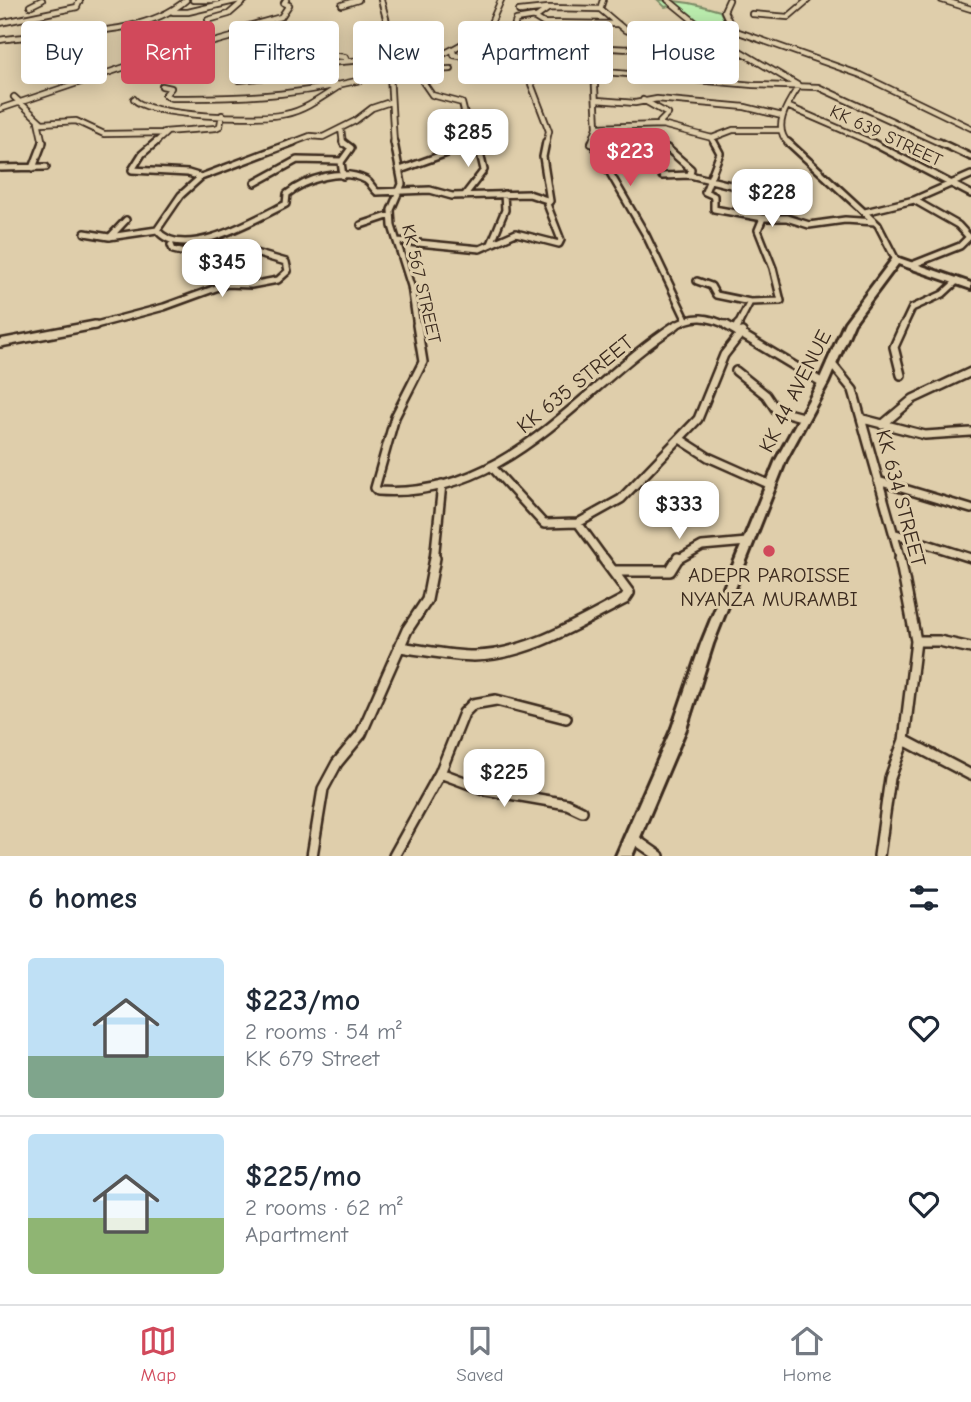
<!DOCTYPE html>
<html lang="en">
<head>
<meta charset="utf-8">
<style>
	:root { --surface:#fff; --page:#f2f2f3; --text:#1f2937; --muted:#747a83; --line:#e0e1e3; --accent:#d1495b }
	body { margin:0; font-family:"Comic Neue",sans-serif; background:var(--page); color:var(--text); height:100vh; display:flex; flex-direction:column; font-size:26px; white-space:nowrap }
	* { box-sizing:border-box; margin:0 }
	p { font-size:23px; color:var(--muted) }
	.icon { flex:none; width:38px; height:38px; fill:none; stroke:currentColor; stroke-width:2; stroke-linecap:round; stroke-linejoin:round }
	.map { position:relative; height:856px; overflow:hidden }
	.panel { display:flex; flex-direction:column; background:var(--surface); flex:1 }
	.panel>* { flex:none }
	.hud { position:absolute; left:21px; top:21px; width:929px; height:63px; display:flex; gap:14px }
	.price { position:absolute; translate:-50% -60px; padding:0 16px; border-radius:14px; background:#fff; color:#222; font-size:23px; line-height:46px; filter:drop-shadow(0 2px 4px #0008) }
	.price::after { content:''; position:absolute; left:50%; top:42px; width:21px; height:16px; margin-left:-10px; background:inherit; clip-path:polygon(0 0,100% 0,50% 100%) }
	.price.active { background:var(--accent); color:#fff }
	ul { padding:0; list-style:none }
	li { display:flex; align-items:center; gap:21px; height:175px; padding:0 28px }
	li+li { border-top:2px solid var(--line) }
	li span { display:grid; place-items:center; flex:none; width:196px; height:140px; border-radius:7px; color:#555 }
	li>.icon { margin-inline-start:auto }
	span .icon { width:84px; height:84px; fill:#fffc; stroke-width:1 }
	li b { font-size:30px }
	h2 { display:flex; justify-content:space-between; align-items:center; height:84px; padding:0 28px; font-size:30px }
	.pill { padding:0 24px; border-radius:7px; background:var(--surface); box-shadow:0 4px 18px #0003; font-size:24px; line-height:63px }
	.pill.active { background:var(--accent); color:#fff }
	.menu { display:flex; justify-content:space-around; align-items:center; height:98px; border-top:2px solid var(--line); background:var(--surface); font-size:19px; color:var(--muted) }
	.menu a { display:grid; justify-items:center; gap:4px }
	.menu .active { color:var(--accent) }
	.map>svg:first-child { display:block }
</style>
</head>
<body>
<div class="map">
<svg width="971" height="856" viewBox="0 0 971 856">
	<rect width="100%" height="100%" fill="#dfceab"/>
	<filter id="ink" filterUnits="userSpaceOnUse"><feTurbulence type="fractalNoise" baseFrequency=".0143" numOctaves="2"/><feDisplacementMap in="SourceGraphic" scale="14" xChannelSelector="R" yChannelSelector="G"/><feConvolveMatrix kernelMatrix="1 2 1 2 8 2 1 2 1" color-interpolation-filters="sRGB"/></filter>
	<g filter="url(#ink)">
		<path fill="#bbedae" stroke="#7b8c66" stroke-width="2" d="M 658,0 C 679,0 698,4 720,11 L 729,30 L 723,35 L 710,31 L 674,5 L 665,7 Z"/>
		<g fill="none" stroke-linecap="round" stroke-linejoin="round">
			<defs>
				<path id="street-far3" d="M 193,0 L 217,0
					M 381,0 L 387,22 L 394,144
					M 603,0 L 600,9 L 549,8 L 535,18 C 578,45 615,57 665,43
					M 668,0 L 706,31 L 799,86 C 788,103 771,127 789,144
					M 729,0 L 724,11 L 733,30 L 861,75 L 971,128
					M 942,0 L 971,9
					M 342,5 L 358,0
					M 30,6 L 42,0
					M 600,9 L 625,30 L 666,42
					M 519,11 L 548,8
					M 173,12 L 188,12 L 239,0
					M 752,14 L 788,17 L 808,0
					M 208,20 L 229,14 L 245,0
					M 0,23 L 77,7 L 80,0
					M 543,23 L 618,24
					M 488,30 L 497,53 L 498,70
					M 554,30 L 568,28
					M 667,31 L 677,37 L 670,41
					M 386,38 L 423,38 L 438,61
					M 0,40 C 56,31 142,39 186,0
					M 672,41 L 726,57
					M 510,42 L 516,20 L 535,17
					M 453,51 L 454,55 L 466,57 L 492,46
					M 265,57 L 309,53 L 345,57 L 347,61
					M 701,63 L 712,50
					M 390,67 C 435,65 450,49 488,30 L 501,0
					M 431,70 L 451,69
					M 280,71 L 315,64
					M 432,71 L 434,77 L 423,82 L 432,95 L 462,103 L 466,119 L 488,119 L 488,126
					M 594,71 L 753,85 L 818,87 L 942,144
					M 239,80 L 320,71
					M 162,86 L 171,88 L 165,95 L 171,98 C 250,99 313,94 388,73
					M 14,97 L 42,123 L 76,121 L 104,134 L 166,133 L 154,144
					M 134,99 C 147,117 263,120 286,114 C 305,110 321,98 338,87 L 315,64 L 389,58
					M 597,100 L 635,103 L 657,99 L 745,107 L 782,116
					M 643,100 L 668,114 L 660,122 L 662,125
					M 787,106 L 875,144
					M 0,109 L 134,64 L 232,37 L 245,27 L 281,17 L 289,5 L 284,3 L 286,0
					M 38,121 L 43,144
					M 597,127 L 662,125 L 712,138 L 733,130 L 780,130
					M 341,128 L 343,144
					M 164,132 L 216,128 L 220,126 L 222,115
					M 711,138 L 715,144
					M 460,141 L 480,144
					M 289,144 L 310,136 L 323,137 L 355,121 L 372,108 L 390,102
					M 457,144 L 463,137 L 462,125 L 468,120
					M 546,144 L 549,131 L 531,84 L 542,62 L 542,30 L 550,27
					M 591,144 L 597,127 L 593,48"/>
				<path id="street-far2" d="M 156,142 L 142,154 L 132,170 L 188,173 L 201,177
					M 294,142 L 201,177 L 181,195 L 157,230 C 182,263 256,219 286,204 L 287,194 C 306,179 342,167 366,180 C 371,183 372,188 377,192 L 430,190 L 452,196 L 529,194 L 550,201
					M 343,142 L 351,148 L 341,162 L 343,176
					M 394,142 L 402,184 L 391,210 L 392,226 L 411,286 L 417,327
					M 592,142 L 646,235 L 686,319
					M 714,142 L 720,153 L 705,192 L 714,196 L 714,209 L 763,218 L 758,230 L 773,268 L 781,301 L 750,302 L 737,327
					M 788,142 L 878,225 L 896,260
					M 871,142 L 971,194
					M 939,142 L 971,157
					M 667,148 L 691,169 L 690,175
					M 0,168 L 46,167
					M 33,168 L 43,142
					M 400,170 L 450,152 L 459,142
					M 662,176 L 690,175 L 775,196 L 780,186 L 777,177
					M 255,183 L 297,160 L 342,161
					M 464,196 L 484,170 L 480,153 L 484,146 L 477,142
					M 865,212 L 914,200 L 971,175
					M 763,218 L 787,218 L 809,225 L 845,220 L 875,222
					M 361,225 L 391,215
					M 85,233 L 109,237 L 157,230
					M 110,237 L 126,220
					M 398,241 L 480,249 L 516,233 L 559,244 L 561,240 L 547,204 L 550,201 L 543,157 L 546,142
					M 491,244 L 505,210 L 504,194
					M 912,265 L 960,246 L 969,237 L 958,225 L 914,200
					M 697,281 L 711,286 L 716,295 L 750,302
					M 88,327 L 164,307 L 227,284 L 251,285 L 278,280 L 288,271 L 286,262 L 255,253 L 181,252 L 173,250 L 171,245
					M 673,327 C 694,314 708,316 730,327
					M 903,327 L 912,308 L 943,294 L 957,281"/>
				<path id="street-far1" d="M 417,325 L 423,362 L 395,417 L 375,488 L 378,491 C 509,500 580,387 676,325
					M 726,325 L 823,383
					M 736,329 L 738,325
					M 0,343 L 95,325
					M 831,363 L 853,390 L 901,560
					M 736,371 L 766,395 L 776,410 L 802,417
					M 901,375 L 894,347 L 904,325
					M 863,419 L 925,435 L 971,432
					M 882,425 L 913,399 L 971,372
					M 680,439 L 708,457 L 771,485
					M 491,466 L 544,524 L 578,523 L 621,499 L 698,419 L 724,355 L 742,332
					M 878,481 L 971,509
					M 578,523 L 605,560
					M 896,534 L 971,558
					M 434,560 L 442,484
					M 677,560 L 702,546 L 747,542"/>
				<path id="street" d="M 615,571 L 670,571 L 678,558
					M 916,641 L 939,641 L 971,648
					M 399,647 C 424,650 449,656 474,656 C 528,655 578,623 625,599 L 629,593 L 603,558
					M 904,740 L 971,775
					M 440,773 L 486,790 L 567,804 L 582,811
					M 633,838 L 659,856
					M 312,856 L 323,789 L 337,763 L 361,734 L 407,630 L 427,600 L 435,558
					M 394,856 L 440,773 L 464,713 L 473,704 L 496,700 L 566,718
					M 879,856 L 890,778 L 904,740 L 916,641 L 900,558"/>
				<path id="secondary" d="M 896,257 L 971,283 L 971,289 L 898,264 L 854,323 L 828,383 L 786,460 L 713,644 L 686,729 L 632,856 L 616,856 L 672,728 L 701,644 L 776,460 L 818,383 L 845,322 L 893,258 Z"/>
			</defs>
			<use href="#street-far3" stroke="#3b2a1e" stroke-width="8"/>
			<use href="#street-far2" stroke="#3b2a1e" stroke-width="10"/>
			<use href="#street-far1" stroke="#3b2a1e" stroke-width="12"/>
			<use href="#street" stroke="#3b2a1e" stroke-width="14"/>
			<use href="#secondary" stroke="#3b2a1e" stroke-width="6"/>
			<use href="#street-far3" stroke="#dfceab" stroke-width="4.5"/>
			<use href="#street-far2" stroke="#dfceab" stroke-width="5"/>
			<use href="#street-far1" stroke="#dfceab" stroke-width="7"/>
			<use href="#street" stroke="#dfceab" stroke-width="9"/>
			<use href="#secondary" fill="#dfceab" fill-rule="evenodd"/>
		</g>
	</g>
	<circle fill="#d1495b" stroke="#dfceab" stroke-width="2.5" cx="769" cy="551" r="7"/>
	<g text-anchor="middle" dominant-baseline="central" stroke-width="6" stroke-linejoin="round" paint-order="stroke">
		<g font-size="18" fill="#3b2a1e" stroke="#dfceab">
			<text transform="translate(886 136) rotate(25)">KK 639 STREET</text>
			<text transform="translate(421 284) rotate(77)">KK 567 STREET</text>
		</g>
		<g font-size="21" fill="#3b2a1e" stroke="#dfceab">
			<text transform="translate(575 384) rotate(-39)">KK 635 STREET</text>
			<text transform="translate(795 391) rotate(-63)">KK 44 AVENUE</text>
			<text transform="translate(901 498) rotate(75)">KK 634 STREET</text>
		</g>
		<g font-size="21" fill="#3b2a1e" stroke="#dfceab">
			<text x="769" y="575">ADEPR PAROISSE<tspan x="769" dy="24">NYANZA MURAMBI</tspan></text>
		</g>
	</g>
</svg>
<b class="price" style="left:468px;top:169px">$285</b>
<b class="price active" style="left:630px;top:188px">$223</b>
<b class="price" style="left:772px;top:229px">$228</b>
<b class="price" style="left:222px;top:299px">$345</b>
<b class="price" style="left:679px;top:541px">$333</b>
<b class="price" style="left:504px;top:809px">$225</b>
<div class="hud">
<a class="pill">Buy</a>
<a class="pill active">Rent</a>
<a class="pill">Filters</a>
<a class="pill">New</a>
<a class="pill">Apartment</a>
<a class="pill">House</a>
</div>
</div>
<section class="panel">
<h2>6 homes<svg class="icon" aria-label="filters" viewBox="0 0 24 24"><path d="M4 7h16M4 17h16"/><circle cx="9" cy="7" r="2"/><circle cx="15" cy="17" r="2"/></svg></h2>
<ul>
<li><span style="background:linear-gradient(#bfe0f5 70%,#7fa58c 0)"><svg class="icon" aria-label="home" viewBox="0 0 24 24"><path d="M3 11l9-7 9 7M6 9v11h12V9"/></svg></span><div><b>$223/mo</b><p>2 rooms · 54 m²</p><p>KK 679 Street</p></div><svg class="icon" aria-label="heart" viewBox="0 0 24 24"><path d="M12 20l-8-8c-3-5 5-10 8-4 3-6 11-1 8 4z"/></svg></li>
<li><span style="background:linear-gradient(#bfe0f5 60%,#8fb573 0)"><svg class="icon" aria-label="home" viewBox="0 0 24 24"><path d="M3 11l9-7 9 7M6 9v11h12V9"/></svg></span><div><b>$225/mo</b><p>2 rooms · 62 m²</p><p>Apartment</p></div><svg class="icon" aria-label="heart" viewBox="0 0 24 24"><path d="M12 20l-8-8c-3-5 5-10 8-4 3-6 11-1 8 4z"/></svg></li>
</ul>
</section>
<nav class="menu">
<a class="active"><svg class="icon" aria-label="map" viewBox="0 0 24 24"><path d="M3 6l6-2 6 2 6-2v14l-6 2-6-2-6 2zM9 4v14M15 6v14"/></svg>Map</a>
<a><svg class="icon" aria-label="saved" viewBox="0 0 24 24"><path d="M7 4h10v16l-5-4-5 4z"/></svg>Saved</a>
<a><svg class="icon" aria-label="home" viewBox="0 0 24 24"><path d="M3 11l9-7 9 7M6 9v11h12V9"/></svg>Home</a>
</nav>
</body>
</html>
